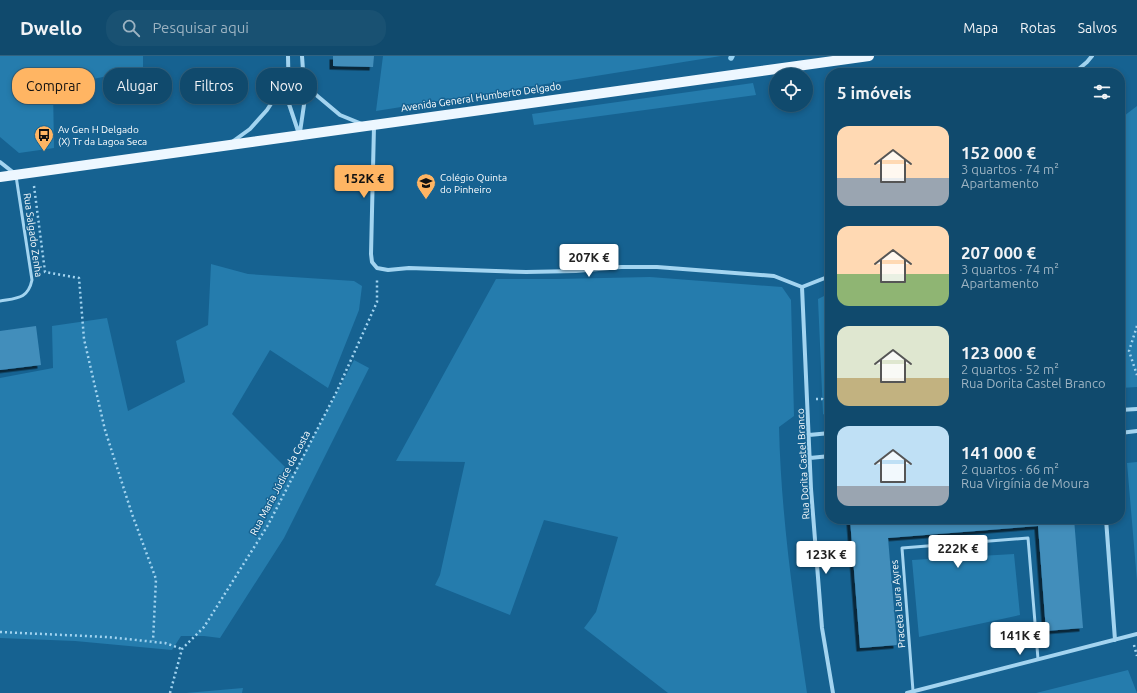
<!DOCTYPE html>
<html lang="pt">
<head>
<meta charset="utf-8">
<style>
	:root { --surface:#104a6d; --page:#195172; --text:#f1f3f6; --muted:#9cb3c2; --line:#306280; --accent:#ffb563 }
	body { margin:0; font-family:Ubuntu,sans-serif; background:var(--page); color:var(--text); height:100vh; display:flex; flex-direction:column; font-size:15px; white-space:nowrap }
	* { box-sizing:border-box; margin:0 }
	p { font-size:13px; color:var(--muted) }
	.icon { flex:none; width:22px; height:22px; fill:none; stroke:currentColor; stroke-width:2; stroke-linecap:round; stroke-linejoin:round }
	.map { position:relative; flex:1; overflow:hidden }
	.panel { position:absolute; left:825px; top:12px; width:300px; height:456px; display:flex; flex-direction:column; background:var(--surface); border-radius:16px; box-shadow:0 2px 6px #0003,0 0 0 1px var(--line) }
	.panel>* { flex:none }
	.top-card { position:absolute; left:12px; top:12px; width:380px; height:36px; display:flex; gap:8px }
	.buttons { position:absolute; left:769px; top:12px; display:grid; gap:8px }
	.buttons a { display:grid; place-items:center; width:44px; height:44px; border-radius:50%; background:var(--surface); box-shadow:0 2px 6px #0003,0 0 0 1px var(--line); font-size:20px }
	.price { position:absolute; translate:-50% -34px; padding:0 9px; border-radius:4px; background:#fff; color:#222; font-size:13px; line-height:26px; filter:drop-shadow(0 1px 2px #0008) }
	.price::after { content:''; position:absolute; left:50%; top:24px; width:12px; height:9px; margin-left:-6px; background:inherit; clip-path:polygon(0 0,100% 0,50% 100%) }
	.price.active { background:var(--accent); color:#111 }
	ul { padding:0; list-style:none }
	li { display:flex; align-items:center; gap:12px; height:100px; padding:0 12px }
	li span { display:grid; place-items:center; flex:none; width:112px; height:80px; border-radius:12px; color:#555 }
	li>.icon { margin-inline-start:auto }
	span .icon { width:48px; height:48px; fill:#fffc; stroke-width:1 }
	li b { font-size:17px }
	h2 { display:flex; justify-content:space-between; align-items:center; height:48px; padding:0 12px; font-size:17px }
	.pill { padding:0 14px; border-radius:16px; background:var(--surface); box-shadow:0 2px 6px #0003,0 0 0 1px var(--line); font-size:14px; line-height:36px }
	.pill.active { background:var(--accent); color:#111 }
	header { display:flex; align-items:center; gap:24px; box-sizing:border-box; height:56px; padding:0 20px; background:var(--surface); border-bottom:1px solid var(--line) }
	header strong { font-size:19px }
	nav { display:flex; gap:22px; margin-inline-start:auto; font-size:14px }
	.search { width:280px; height:36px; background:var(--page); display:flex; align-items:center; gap:10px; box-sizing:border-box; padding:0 14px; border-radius:16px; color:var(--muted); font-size:15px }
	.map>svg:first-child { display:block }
</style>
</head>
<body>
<header>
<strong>Dwello</strong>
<div class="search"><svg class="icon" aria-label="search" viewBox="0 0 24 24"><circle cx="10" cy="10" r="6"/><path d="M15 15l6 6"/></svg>Pesquisar aqui</div>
<nav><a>Mapa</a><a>Rotas</a><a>Salvos</a></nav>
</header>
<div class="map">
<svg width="1137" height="637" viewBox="0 0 1137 637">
	<defs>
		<filter id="shadow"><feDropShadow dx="-3.5" dy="3.5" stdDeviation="0" flood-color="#0009"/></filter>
	</defs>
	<rect width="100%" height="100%" fill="#166291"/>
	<path fill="#257cad" d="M 0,0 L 143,0 L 143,13 L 53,31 L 54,92 L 19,97 L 0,81 Z
		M 383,0 L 721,0 L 376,55 Z
		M 753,27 L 756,39 L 534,69 L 532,58 Z
		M 1137,50 L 1137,331 L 1120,332 L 1120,63 Z
		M 211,208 L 248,218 L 354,225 L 362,230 L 359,254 L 328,332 L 270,294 L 232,358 L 293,419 L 354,304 L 369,312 L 284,482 L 220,582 L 204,580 L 181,580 L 172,594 L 75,585 L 0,582 L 0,322 L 53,312 L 52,270 L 107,262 L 128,355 L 185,326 L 176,285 L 208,269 Z
		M 650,221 L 782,231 L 791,244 L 794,360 L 779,371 C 781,460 794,549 807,637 L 668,637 L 584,572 L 596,556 L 618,481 L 544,464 L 510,559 L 435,529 L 440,519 L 465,406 L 396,405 L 496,223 L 556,223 Z
		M 830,237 L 830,362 L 823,358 L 818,243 Z
		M 1137,406 L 1137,525 L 1127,407 Z
		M 1014,498 L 1020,559 L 919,581 L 912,504 Z
		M 1128,614 L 1137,637 L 1036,637 Z
		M 243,632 L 242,637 L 186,637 Z"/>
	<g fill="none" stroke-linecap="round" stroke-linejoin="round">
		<path stroke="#96d2f3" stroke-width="5.5" d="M 731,2 L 732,0"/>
	</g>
	<path fill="#438ebb" filter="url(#shadow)" d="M 333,0 L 374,0 L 373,11 L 333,10 Z
		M 36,270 L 41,309 L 0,314 L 0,275 Z
		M 850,463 L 1074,463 L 1083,572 L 1046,575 L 1038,470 L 888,482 L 897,589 L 860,592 Z"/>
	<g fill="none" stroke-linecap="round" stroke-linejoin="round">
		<path stroke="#a3d4f0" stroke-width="2.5" stroke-dasharray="2 3" stroke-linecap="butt" d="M 34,130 L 45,216 L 79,222 L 84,283 L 105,374 L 132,458 L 156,523 L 153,585
			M 1137,270 L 1129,295 L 1137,319
			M 816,343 L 822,343 L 830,349
			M 0,576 L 107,581 L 165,587 L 182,593
			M 1134,589 L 1137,600
			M 170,637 L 182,593 L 204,571 L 268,469 L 337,335 L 377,246 L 377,223"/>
		<path stroke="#a3d4f0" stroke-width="3" d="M 0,245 C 17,242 28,243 32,224 L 16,120
			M 913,635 L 902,492 L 1028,482 L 1038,603"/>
		<path stroke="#a3d4f0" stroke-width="4" d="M 288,0 L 289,48 L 299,78
			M 303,14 L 315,38 L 340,59 L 362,68
			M 1074,17 L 1087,6 L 1092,0
			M 374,70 L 371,198 L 372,206 L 377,212 L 388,214 L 409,212 L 526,216 L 576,215 L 621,211 L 657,211 L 774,220 L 802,231
			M 300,76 L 305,42 L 302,0
			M 232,86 L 250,73 L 267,54 L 289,20
			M 0,106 L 14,117
			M 830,220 L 802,231 L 811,433 L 822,572 L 833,637
			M 1120,354 L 1137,353
			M 1120,377 L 1137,375
			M 809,379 L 830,377
			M 810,402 L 830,400
			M 1106,463 L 1115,584
			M 907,637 L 1137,578"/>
		<path stroke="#edf7ff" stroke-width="10" d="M 0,121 L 869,0"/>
	</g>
	<defs>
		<symbol id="bus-pin" viewBox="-11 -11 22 30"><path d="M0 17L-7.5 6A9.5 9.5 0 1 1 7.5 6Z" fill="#ffb563" stroke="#166291"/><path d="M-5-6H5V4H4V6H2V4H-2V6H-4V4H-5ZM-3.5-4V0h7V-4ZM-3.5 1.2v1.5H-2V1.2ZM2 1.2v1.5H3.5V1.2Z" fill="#111"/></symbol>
		<symbol id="school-pin" viewBox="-11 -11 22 30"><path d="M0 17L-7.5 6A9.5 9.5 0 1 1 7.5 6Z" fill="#ffb563" stroke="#166291"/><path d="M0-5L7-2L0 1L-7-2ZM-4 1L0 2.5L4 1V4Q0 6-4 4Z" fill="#111"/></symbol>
	</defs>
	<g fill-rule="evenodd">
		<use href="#bus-pin" x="33" y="68" width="22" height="30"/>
		<use href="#school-pin" x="415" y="116" width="22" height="30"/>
	</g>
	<g text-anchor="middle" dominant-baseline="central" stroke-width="3" stroke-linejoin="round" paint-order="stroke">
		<g font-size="10" fill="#fff" stroke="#166291">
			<text transform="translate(481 41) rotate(-8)">Avenida General Humberto Delgado</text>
			<text transform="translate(33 179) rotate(82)">Rua Salgado Zenha</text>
			<text transform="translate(803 408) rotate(-93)">Rua Dorita Castel Branco</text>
			<text transform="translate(280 427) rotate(-62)">Rua Maria Júdice da Costa</text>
			<text transform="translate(898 548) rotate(-95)">Praceta Laura Ayres</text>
		</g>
		<g font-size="10" fill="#fff" stroke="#166291" text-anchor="start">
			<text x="58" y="73">Av Gen H Delgado<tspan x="58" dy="12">(X) Tr da Lagoa Seca</tspan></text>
			<text x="440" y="121">Colégio Quinta<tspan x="440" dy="12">do Pinheiro</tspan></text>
		</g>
	</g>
</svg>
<div class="buttons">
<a><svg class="icon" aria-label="locate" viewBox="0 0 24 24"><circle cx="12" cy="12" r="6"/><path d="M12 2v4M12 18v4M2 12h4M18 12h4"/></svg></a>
</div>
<b class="price active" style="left:364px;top:143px">152K €</b>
<b class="price" style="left:589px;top:222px">207K €</b>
<b class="price" style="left:958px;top:513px">222K €</b>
<b class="price" style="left:826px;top:519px">123K €</b>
<b class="price" style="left:1020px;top:600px">141K €</b>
<div class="top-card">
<a class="pill active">Comprar</a>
<a class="pill">Alugar</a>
<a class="pill">Filtros</a>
<a class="pill">Novo</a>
</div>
<section class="panel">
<h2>5 imóveis<svg class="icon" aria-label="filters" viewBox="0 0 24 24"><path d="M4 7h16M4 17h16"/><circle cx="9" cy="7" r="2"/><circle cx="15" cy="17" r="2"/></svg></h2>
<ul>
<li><span style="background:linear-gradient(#ffd9b3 65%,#9aa5b1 0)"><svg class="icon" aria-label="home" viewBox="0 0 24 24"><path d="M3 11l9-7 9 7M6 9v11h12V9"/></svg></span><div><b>152 000 €</b><p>3 quartos · 74 m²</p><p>Apartamento</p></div></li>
<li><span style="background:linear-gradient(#ffd9b3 60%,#8fb573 0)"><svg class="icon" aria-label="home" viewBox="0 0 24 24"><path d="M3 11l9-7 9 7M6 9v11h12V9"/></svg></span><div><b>207 000 €</b><p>3 quartos · 74 m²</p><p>Apartamento</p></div></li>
<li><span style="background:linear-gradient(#dfe7d0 65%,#c2b280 0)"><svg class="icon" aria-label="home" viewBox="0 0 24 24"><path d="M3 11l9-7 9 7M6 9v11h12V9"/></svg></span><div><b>123 000 €</b><p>2 quartos · 52 m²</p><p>Rua Dorita Castel Branco</p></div></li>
<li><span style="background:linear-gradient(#bfe0f5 75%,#9aa5b1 0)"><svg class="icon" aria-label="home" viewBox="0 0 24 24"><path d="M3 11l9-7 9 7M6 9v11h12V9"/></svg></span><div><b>141 000 €</b><p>2 quartos · 66 m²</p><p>Rua Virgínia de Moura</p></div></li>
</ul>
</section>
</div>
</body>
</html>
